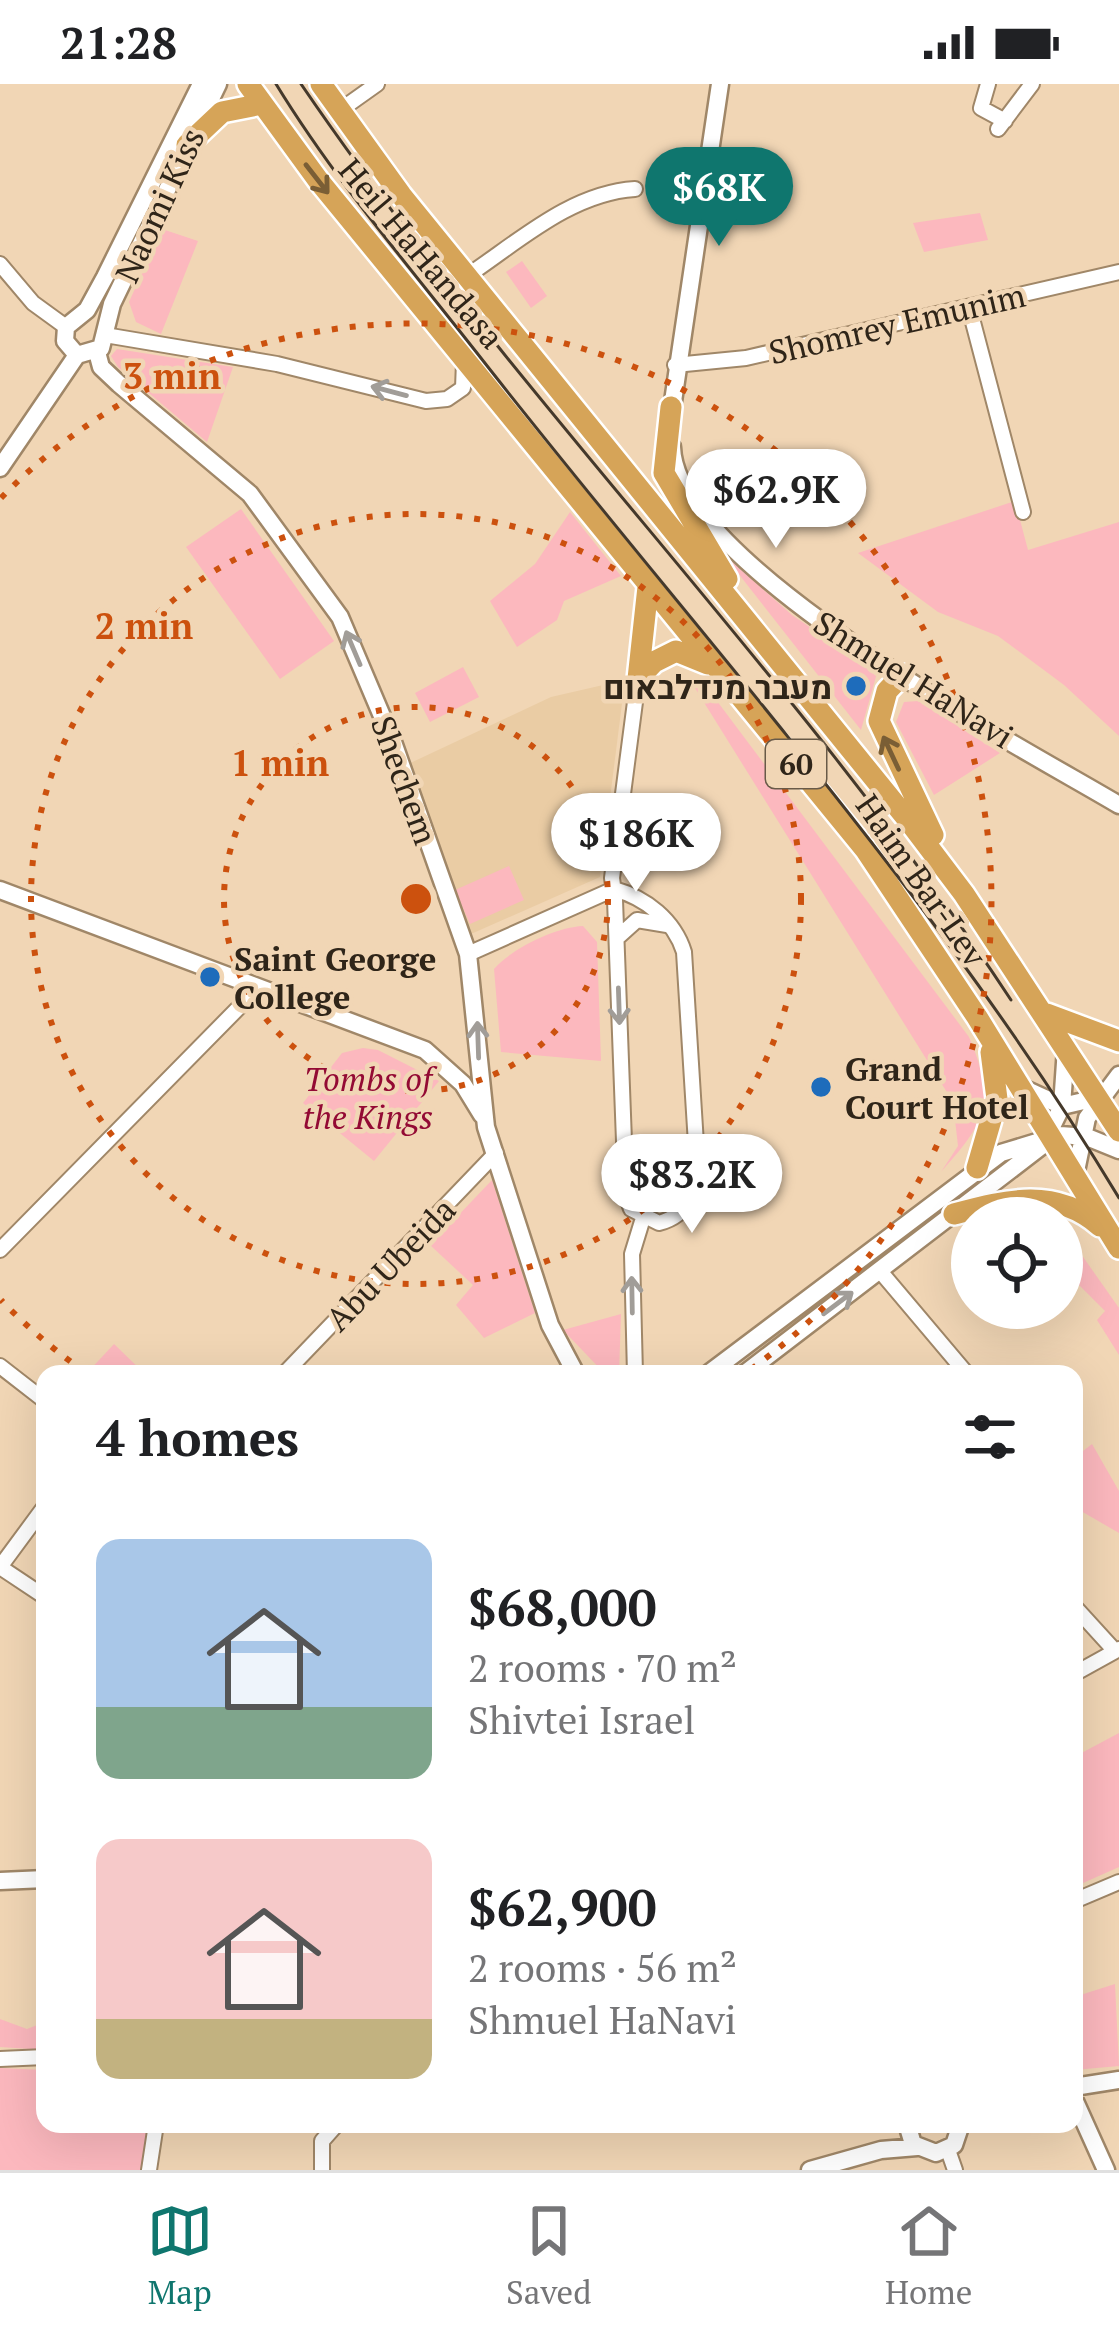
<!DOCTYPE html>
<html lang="en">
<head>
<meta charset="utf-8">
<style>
	:root { --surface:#fff; --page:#f6f6f6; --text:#202124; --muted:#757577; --line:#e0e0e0; --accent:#0f766e }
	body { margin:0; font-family:"PT Serif",Heebo,serif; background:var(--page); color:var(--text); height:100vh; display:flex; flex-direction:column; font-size:45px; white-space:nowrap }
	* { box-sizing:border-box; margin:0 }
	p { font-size:39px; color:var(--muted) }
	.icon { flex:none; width:66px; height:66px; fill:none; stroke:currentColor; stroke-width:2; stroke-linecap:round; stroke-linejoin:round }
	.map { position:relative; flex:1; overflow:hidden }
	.drawer { position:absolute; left:36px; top:1281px; width:1047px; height:768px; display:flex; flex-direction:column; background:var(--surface); border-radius:24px; box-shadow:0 12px 48px #0002 }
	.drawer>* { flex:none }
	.buttons { position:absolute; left:951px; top:1113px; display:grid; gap:24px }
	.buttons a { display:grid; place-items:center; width:132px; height:132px; border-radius:50%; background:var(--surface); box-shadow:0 12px 48px #0002; font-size:60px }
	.price { position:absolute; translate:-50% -102px; padding:0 27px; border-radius:42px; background:#fff; color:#222; font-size:39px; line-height:78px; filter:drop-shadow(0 3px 6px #0008) }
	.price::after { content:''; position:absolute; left:50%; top:72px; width:36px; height:27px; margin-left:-18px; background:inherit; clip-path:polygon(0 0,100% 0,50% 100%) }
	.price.on { background:var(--accent); color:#fff }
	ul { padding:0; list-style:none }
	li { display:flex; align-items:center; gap:36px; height:300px; padding:0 60px }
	li span { display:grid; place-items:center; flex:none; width:336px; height:240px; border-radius:24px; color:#555 }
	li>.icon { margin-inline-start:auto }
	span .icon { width:144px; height:144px; fill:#fffc; stroke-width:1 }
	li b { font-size:51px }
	h2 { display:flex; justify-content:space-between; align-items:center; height:144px; padding:0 60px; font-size:51px }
	.status { display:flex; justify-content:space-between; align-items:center; height:84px; padding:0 60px; background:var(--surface); direction:ltr }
	.status svg { height:33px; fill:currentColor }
	.tabs { display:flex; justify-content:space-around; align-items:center; height:168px; border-top:3px solid var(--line); background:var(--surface); font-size:33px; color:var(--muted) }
	.tabs a { display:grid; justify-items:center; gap:6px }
	.tabs .on { color:var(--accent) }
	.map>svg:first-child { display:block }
</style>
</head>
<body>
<div class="status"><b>21:28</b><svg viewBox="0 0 49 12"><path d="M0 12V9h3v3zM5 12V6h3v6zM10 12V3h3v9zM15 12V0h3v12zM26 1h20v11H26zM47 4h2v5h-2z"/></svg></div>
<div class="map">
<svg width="1119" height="2086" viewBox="0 0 1119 2086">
	<rect width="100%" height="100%" fill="#f1d6b5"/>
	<path fill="#eacca4" d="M 625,596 L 600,793 L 471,850 L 404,682 L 551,613 Z"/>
	<path fill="#fcb8be" d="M 980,129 L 988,156 L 924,168 L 913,139 Z
		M 162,145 L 198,157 L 161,250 L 136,238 L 129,218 Z
		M 522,177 L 547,212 L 531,224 L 506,188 Z
		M 117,265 L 233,283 L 207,358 L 118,283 L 111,272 Z
		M 1015,417 L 1028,466 L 1119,438 L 1119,652 L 1064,601 L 998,552 L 938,528 L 858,469 Z
		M 241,425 L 334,557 L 280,595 L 186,463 Z
		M 570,428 L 621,492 L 564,517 L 557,536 L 517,563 L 490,517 L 535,480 Z
		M 723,470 L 792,531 L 877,589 L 861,646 Z
		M 463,583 L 479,613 L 430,638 L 415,609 Z
		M 699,593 L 969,953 C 997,1019 986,1038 941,1088 L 958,1062 L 953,1018 L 695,604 Z
		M 918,617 L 1000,669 L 934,711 L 896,638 L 904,618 Z
		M 509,782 L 524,816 L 470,840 L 455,806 Z
		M 583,842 L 597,858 L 601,977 L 501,968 L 494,885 C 511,865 556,843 583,842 Z
		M 363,964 L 378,966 L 439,997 L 374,1077 L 303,1019 L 342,969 Z
		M 492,1096 L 535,1229 L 484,1254 L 456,1221 L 473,1201 L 430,1161 Z
		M 1062,1143 L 1119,1224 L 1119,1271 L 1097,1236 L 1105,1227 L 1062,1184 Z
		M 621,1230 L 619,1290 L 605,1290 L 563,1246 Z
		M 114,1260 L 145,1290 L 86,1290 Z
		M 1092,1360 L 1119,1407 L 1119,1449 L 1074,1423 L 1074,1374 Z
		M 1119,1649 L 1119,1783 L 1074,1803 L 1074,1673 Z
		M 1115,1900 L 1119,1982 L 1074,1986 L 1074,1913 Z
		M 0,1935 L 27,1945 L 45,1938 L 45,1966 L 0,1963 Z
		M 0,1984 L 45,1986 L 45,2040 L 149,2040 L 141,2086 L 0,2086 Z"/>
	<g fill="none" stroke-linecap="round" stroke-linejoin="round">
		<defs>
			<path id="minor" d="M 988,0 L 981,24 L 1005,37
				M 339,27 L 377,0
				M 998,45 L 1032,0
				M 0,180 L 33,219 L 66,243
				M 467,192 C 518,158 571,109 635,105
				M 969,223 L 1023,428
				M 105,251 L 277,280 L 426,317 L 447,315 L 463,304 L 464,277
				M 675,281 L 746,274 L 1119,188
				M 617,854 L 637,836 L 667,841
				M 468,870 L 614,805 C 646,814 674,836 684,868 L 697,1076 C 696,1106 690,1131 659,1139 L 631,1125 L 626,1111 L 615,816 L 612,794 L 638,595
				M 0,1166 L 256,906
				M 880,1187 L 967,1290
				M 0,1282 L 45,1317
				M 284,1290 L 496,1069
				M 635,1290 L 632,1170 L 643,1134
				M 0,1483 L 45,1422
				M 0,1483 L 45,1513
				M 1074,1522 L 1115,1567
				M 1074,1590 L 1119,1565
				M 1074,1817 L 1119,1798
				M 0,1975 L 45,1973
				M 948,2066 L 955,2086
				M 149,2086 L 156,2040
				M 322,2086 L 322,2057 L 337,2040"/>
			<path id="tertiary" d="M 97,268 L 101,283 L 119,300 L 250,410 L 340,533 L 393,658 L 468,870 L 486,1043 L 550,1241 L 576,1290
				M 77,271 L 101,264 L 112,220 L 218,0
				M 77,271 L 65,257 L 66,243 L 87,226 L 105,193 L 201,0
				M 671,331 L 720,0
				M 672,363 C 676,482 1020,662 1119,721
				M 0,384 L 77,271
				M 0,806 L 425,966 L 463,1000 L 482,1031
				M 1025,1005 L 1062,1022 L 1101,1013
				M 1075,1092 L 1087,1034 L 1119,991
				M 708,1290 L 1001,1069 L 1060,1051 L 1087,1053 L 1119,1066
				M 744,1290 L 1043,1061 L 1062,1022 L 1066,964
				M 0,1797 L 45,1795
				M 1074,2003 L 1119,1996
				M 1074,2015 L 1106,2086
				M 907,2040 L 913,2060 L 936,2069 L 954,2061 L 961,2040
				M 810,2086 L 881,2066 L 917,2063"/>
			<path id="trunk" d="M 248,0 L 318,96 L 865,765 L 977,933 L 1119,1164
				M 321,0 L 401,111 L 908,736 L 964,810 L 1119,1047
				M 187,61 L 222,28 L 262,20
				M 671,323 L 664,389 L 727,495
				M 902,591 L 887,607 L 879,637 L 933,751
				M 639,594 L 654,578 L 676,567 L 708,580
				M 638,595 L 648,503
				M 1047,930 L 1119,957
				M 977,1084 L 997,1015 L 991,968
				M 954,1130 C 1007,1116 1055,1103 1100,1142"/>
		</defs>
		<use href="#minor" stroke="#a08768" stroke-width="18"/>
		<use href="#tertiary" stroke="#a08768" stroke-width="21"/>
		<use href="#trunk" stroke="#fff" stroke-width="26"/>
		<use href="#minor" stroke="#fff" stroke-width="14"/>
		<use href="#tertiary" stroke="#fff" stroke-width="16"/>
		<use href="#trunk" stroke="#d6a458" stroke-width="21"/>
		<path stroke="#45392b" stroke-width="3" d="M 276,0 C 334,95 408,181 477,269 C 695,548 936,809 1119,1114
			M 301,0 C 519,320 799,593 1011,916"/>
	</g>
	<defs><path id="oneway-shaft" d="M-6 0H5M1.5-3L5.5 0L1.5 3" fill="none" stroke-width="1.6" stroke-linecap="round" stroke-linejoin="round" transform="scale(3)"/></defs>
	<g stroke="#7a5e35">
		<use href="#oneway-shaft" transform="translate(317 95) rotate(52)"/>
		<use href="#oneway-shaft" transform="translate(891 669) rotate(-115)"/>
	</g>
	<g stroke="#a19d98">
		<use href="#oneway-shaft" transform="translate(389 307) rotate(-165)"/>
		<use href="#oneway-shaft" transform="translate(353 564) rotate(-113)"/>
		<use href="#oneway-shaft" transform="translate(619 922) rotate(88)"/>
		<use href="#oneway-shaft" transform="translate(478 956) rotate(-92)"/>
		<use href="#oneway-shaft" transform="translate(632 1211) rotate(-91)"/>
		<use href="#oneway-shaft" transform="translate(838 1219) rotate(-37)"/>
	</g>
	<g fill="none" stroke="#cc510e" stroke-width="6" stroke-dasharray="6 12">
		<circle cx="416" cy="815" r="192"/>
		<circle cx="416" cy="815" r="385"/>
		<path d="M85 1288A577 577 0 0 1 1 1216M1 414A577 577 0 1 1 747 1288"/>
	</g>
	<g fill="#1e6cbb" stroke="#f1d6b5" stroke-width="4.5">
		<circle cx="856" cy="602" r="12"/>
		<circle cx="210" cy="893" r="12"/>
		<circle cx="821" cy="1003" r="12"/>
	</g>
	<g text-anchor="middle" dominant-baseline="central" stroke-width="9" stroke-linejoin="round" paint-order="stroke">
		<rect fill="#f1d6b5" stroke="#695a48" stroke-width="3" x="766" y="656" width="60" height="48" rx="9"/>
		<g font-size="30" font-weight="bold" fill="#2f2519">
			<text x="796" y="680">60</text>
		</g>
		<g font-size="33" fill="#2f2519" stroke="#f1d6b5">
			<text transform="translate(159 121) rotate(-65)">Naomi Kiss</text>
			<text transform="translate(422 169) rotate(50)">Heil HaHandasa</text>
			<text transform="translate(897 239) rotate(-13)">Shomrey Emunim</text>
			<text transform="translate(914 595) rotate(32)">Shmuel HaNavi</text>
			<text transform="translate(405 696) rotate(70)">Shechem</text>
			<text transform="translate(922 796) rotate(55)">Haim Bar-Lev</text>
			<text transform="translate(390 1180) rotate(-46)">Abu Ubeida</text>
		</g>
		<g font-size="33" font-weight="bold" fill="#2f2519" stroke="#f1d6b5" text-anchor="start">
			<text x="832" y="602" text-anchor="end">מעבר מנדלבאום</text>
			<text x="234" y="874">Saint George<tspan x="234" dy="38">College</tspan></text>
			<text x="845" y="984">Grand<tspan x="845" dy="38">Court Hotel</tspan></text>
		</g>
		<g font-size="33" font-style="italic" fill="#930a34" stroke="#f1d6b5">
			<text x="368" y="994">Tombs of<tspan x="368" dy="38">the Kings</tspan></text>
		</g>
	</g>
	<circle cx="416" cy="815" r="18" fill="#cc510e" stroke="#f1d6b5" stroke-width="6"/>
	<g font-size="36" text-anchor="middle" font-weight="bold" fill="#cc510e" stroke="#f1d6b5" stroke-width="9" stroke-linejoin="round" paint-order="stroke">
		<text x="172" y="305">3 min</text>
		<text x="144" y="555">2 min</text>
		<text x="280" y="692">1 min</text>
	</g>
</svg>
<div class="buttons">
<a><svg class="icon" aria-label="locate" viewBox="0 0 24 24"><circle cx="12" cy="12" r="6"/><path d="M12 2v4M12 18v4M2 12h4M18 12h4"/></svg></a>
</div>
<b class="price on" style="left:719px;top:165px">$68K</b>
<b class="price" style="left:776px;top:467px">$62.9K</b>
<b class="price" style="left:636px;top:811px">$186K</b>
<b class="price" style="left:692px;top:1152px">$83.2K</b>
<section class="drawer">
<h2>4 homes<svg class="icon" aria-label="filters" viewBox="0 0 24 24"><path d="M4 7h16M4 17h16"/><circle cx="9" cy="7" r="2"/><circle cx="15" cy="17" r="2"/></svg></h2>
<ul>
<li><span style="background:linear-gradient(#a9c7e8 70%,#7fa58c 0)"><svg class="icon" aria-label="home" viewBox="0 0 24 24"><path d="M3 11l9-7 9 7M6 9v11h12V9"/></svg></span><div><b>$68,000</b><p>2 rooms · 70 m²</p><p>Shivtei Israel</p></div></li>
<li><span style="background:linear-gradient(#f6c9c9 75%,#c2b280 0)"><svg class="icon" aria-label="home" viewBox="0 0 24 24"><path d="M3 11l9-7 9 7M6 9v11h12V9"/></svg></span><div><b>$62,900</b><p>2 rooms · 56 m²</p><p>Shmuel HaNavi</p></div></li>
</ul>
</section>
</div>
<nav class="tabs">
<a class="on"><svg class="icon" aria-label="map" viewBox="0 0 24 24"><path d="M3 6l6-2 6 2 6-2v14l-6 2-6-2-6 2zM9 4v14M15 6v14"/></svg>Map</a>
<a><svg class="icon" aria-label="saved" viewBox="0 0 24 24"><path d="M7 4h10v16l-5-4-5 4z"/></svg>Saved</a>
<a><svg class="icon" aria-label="home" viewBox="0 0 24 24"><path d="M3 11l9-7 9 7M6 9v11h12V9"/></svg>Home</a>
</nav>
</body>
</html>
